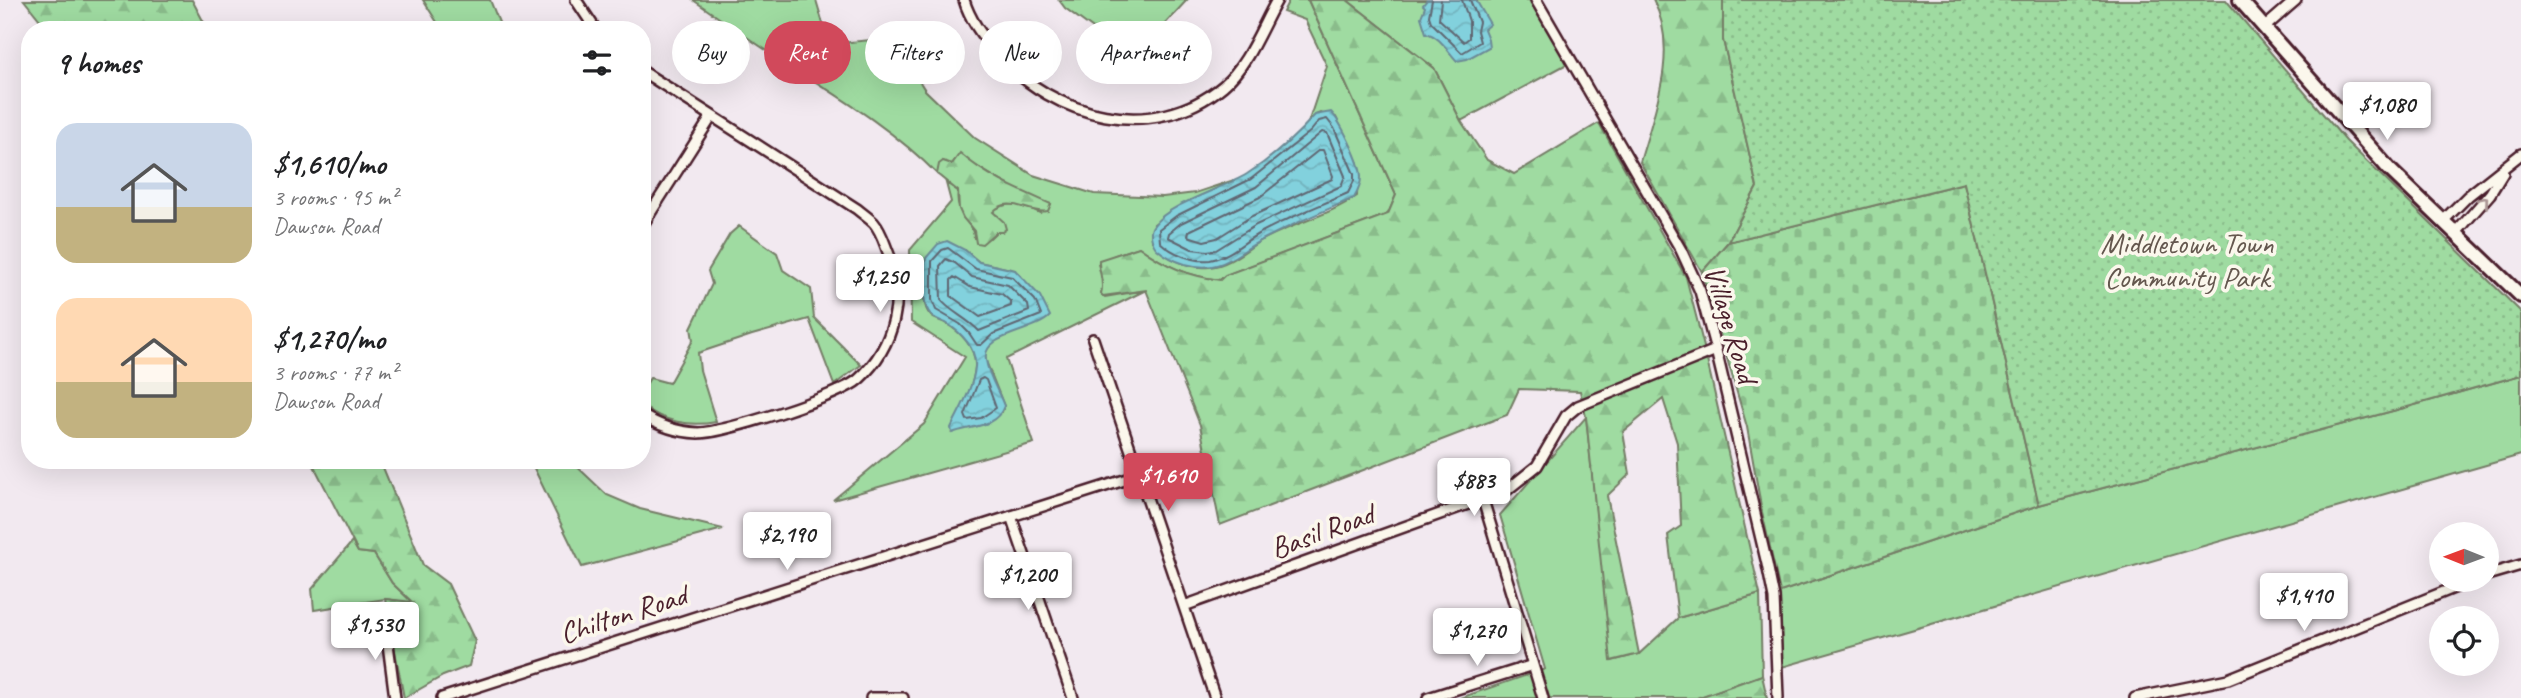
<!DOCTYPE html>
<html lang="en">
<head>
<meta charset="utf-8">
<style>
	:root { --surface:#fff; --page:#f6f6f6; --text:#202124; --muted:#757577; --accent:#d1495b }
	body { margin:0; font-family:Caveat,sans-serif; background:var(--page); color:var(--text); height:100vh; display:flex; flex-direction:column; font-size:26px; white-space:nowrap }
	* { box-sizing:border-box; margin:0 }
	p { font-size:23px; color:var(--muted) }
	.icon { flex:none; width:38px; height:38px; fill:none; stroke:currentColor; stroke-width:2; stroke-linecap:round; stroke-linejoin:round }
	.map { position:relative; flex:1; overflow:hidden }
	.side { position:absolute; left:21px; top:21px; width:630px; height:448px; display:flex; flex-direction:column; background:var(--surface); border-radius:28px; box-shadow:0 7px 28px #0002 }
	.side>* { flex:none }
	.top-card { position:absolute; left:672px; top:21px; width:665px; height:63px; display:flex; gap:14px }
	.needle { width:46px; rotate:271deg }
	.controls { position:absolute; left:2429px; top:522px; display:grid; gap:14px }
	.controls a { display:grid; place-items:center; width:70px; height:70px; border-radius:50%; background:var(--surface); box-shadow:0 7px 28px #0002; font-size:35px }
	.price { position:absolute; translate:-50% -60px; padding:0 16px; border-radius:7px; background:#fff; color:#222; font-size:23px; line-height:46px; filter:drop-shadow(0 2px 4px #0008) }
	.price::after { content:''; position:absolute; left:50%; top:42px; width:21px; height:16px; margin-left:-10px; background:inherit; clip-path:polygon(0 0,100% 0,50% 100%) }
	.price.on { background:var(--accent); color:#fff }
	ul { padding:0; list-style:none }
	li { display:flex; align-items:center; gap:21px; height:175px; padding:0 35px }
	li span { display:grid; place-items:center; flex:none; width:196px; height:140px; border-radius:21px; color:#555 }
	li>.icon { margin-inline-start:auto }
	span .icon { width:84px; height:84px; fill:#fffc; stroke-width:1 }
	li b { font-size:30px }
	h2 { display:flex; justify-content:space-between; align-items:center; height:84px; padding:0 35px; font-size:30px }
	.tag { padding:0 24px; border-radius:32px; background:var(--surface); box-shadow:0 7px 28px #0002; font-size:24px; line-height:63px }
	.tag.on { background:var(--accent); color:#fff }
	.map>svg:first-child { display:block }
</style>
</head>
<body>
<div class="map">
<svg width="2521" height="698" viewBox="0 0 2521 698">
	<defs>
		<pattern id="forest-firs" width="22" height="20" patternUnits="userSpaceOnUse" patternTransform="scale(1.75)"><rect width="22" height="20" fill="#9fdba1"/><path d="M5 1l3.5 6h-7zM16 11l3.5 6h-7z" fill="#8abc8b"/></pattern>
		<pattern id="cemetery-stones" width="16" height="16" patternUnits="userSpaceOnUse" patternTransform="scale(1.75)"><rect width="16" height="16" fill="#9fdba1"/><path d="M2 7V4a2 2 0 0 1 4 0v3zM10 15v-3a2 2 0 0 1 4 0v3z" fill="#8abc8b"/></pattern>
		<pattern id="park-dots" width="8" height="8" patternUnits="userSpaceOnUse" patternTransform="scale(1.75)"><rect width="8" height="8" fill="#9fdba1"/><path d="M2 2h.1M6 6h.1" fill="none" stroke="#8abc8b" stroke-width="1.8" stroke-linecap="round"/></pattern>
		<pattern id="water-waves" width="16" height="10" patternUnits="userSpaceOnUse" patternTransform="scale(1.75)"><rect width="16" height="10" fill="#82d1dd"/><path d="M0 5q4-4 8 0t8 0" fill="none" stroke="#72b3be"/></pattern>
	</defs>
	<rect width="100%" height="100%" fill="#f2e9f0"/>
	<filter id="ink" filterUnits="userSpaceOnUse"><feTurbulence type="fractalNoise" baseFrequency=".0143" numOctaves="2"/><feDisplacementMap in="SourceGraphic" scale="14" xChannelSelector="R" yChannelSelector="G"/><feConvolveMatrix kernelMatrix="1 2 1 2 8 2 1 2 1" color-interpolation-filters="sRGB"/></filter>
	<g filter="url(#ink)">
		<path fill="#9fdba1" stroke="#747d66" stroke-width="2" fill-rule="evenodd" d="M 423,0 L 490,0 L 502,30 L 442,30 Z
			M 693,0 L 816,0 L 829,44 L 892,38 L 925,90 L 975,138 L 1033,175 L 1094,194 L 1163,197 L 1195,193 L 1234,180 L 1172,210 L 1154,224 L 1152,241 C 1163,258 1189,269 1209,267 C 1230,265 1245,250 1262,240 C 1292,224 1330,215 1357,196 L 1358,163 L 1336,117 L 1320,113 L 1315,115 L 1307,126 L 1327,66 L 1305,20 L 1283,12 L 1289,0 L 1308,0 L 1396,195 L 1388,214 L 1226,275 L 1220,280 C 1188,276 1165,266 1139,247 C 1129,250 1105,257 1098,264 L 1103,281 L 1101,294 L 1105,297 L 1146,290 L 1006,359 L 1034,443 L 833,500 L 924,424 L 965,357 L 911,322 L 910,250 L 951,202 L 946,183 L 958,191 C 954,215 974,222 974,238 L 990,238 L 996,232 L 998,216 L 992,212 C 1006,199 1025,205 1040,213 L 1050,205 L 1013,188 L 971,163 L 955,160 L 952,164 L 943,161 L 937,174 C 893,129 839,97 786,63 C 754,43 724,21 693,0 ZM 965,250 L 979,262 L 1015,270 L 996,340 L 985,351 L 986,361 L 1004,406 L 1002,412 L 952,432 C 960,412 974,387 975,366 C 976,348 960,331 945,323 C 941,321 934,319 931,316 C 919,304 925,277 925,262 Z
			M 1059,0 L 1187,0 L 1153,37 L 1108,40 L 1065,8 Z
			M 1347,0 L 1530,0 L 1567,64 L 1461,121 L 1434,68 Z
			M 739,226 L 777,253 L 783,270 L 811,289 L 814,318 L 861,365 L 834,385 L 809,319 L 752,335 L 698,353 L 700,370 L 716,422 C 690,427 663,422 642,405 L 642,391 L 650,378 L 669,383 L 693,340 L 691,328 L 712,284 L 708,271 L 730,234 Z
			M 2521,375 L 2521,455 L 1782,667 L 1780,592 L 2039,505 L 2404,408 Z
			M 1586,417 L 1612,661 L 1639,654 L 1678,618 L 1760,594 L 1762,675 L 1697,698 L 1460,698 L 1545,669 L 1500,515 Z
			M 530,460 L 570,460 L 607,495 L 640,509 L 723,529 L 582,567 Z
			M 352,542 L 358,552 L 374,554 L 392,583 L 413,603 L 385,599 L 314,610 L 312,589 Z"/>
		<path fill="url(#forest-firs)" stroke="#747d66" stroke-width="2" d="M 24,0 L 192,0 L 208,30 L 48,30 Z
			M 1308,0 L 1347,0 L 1434,68 L 1461,121 L 1487,160 L 1514,174 L 1599,123 L 1686,277 L 1704,347 L 1760,594 L 1678,618 L 1668,535 L 1681,526 L 1677,443 L 1663,399 L 1623,432 L 1630,474 L 1607,496 L 1639,654 L 1611,661 L 1586,417 L 1580,391 L 1519,389 L 1507,415 L 1220,525 L 1200,425 L 1146,290 L 1103,296 L 1101,294 C 1105,281 1098,272 1099,260 L 1139,247 C 1165,266 1188,276 1220,280 L 1225,275 L 1388,214 L 1396,195 Z
			M 1653,0 L 1723,0 L 1723,40 L 1757,187 L 1728,242 L 1702,272 L 1640,162 C 1654,113 1680,49 1653,0 Z
			M 960,153 C 987,177 1019,190 1051,204 L 1048,211 C 1029,215 1010,194 993,212 L 1004,222 L 1006,229 L 1002,232 L 996,232 L 982,244 L 976,243 L 974,231 L 963,218 L 959,209 L 958,191 L 937,174 L 939,164 L 943,161 L 952,164 Z
			M 311,460 L 380,460 L 423,565 L 448,584 L 475,641 L 469,666 L 443,676 L 404,698 L 385,599 L 412,602 L 392,583 L 374,554 L 358,552 Z
			M 1762,675 L 1767,698 L 1697,698 Z"/>
		<path fill="url(#cemetery-stones)" stroke="#747d66" stroke-width="2" d="M 1964,183 L 2039,505 L 1780,592 L 1762,512 L 1747,427 L 1702,272 L 1728,242 Z"/>
		<path fill="url(#park-dots)" stroke="#747d66" stroke-width="2" d="M 1723,0 L 2226,0 L 2346,141 L 2521,312 L 2521,375 L 2404,408 L 2039,505 L 1964,183 L 1728,242 L 1757,187 L 1723,40 Z"/>
		<path fill="url(#water-waves)" stroke="#6c8a96" stroke-width="2" d="M 1427,0 L 1476,0 L 1490,24 L 1484,29 L 1488,39 L 1489,47 L 1467,59 L 1457,61 C 1447,51 1441,37 1426,33 L 1421,17 L 1425,7 L 1423,5 Z
			M 1331,112 C 1341,122 1361,163 1361,177 C 1361,184 1357,193 1354,198 C 1324,211 1292,224 1262,240 C 1233,255 1222,274 1185,264 C 1175,261 1165,256 1157,249 C 1152,244 1148,231 1154,225 C 1170,203 1222,189 1247,174 C 1272,158 1295,137 1315,115 Z
			M 947,241 L 965,250 L 979,262 L 1015,270 L 1040,296 L 1050,316 C 1034,333 981,334 986,360 C 988,375 999,392 1004,406 C 996,428 970,426 952,433 L 951,428 C 960,409 973,389 975,367 C 977,349 961,332 946,323 C 942,321 935,319 932,316 C 920,305 923,272 926,258 L 938,244 Z"/>
		<g fill="none" stroke-linecap="round" stroke-linejoin="round">
			<path stroke="#606672" stroke-width="2" d="M 1432,0 L 1429,16 L 1431,22 L 1462,53 L 1480,42 L 1477,31 L 1479,22 L 1470,0
				M 1441,0 L 1439,19 L 1464,42 L 1469,38 L 1469,21 L 1462,0
				M 1327,119 L 1334,128 L 1354,174 L 1354,181 L 1348,193 C 1319,206 1287,218 1258,234 C 1242,243 1229,257 1210,260 C 1193,262 1173,254 1160,242 L 1159,229 L 1176,216 L 1251,179 L 1311,131 L 1319,121 Z
				M 1322,132 L 1327,133 L 1345,176 L 1341,186 L 1256,225 L 1216,250 L 1207,251 L 1192,249 L 1168,237 L 1169,233 L 1181,223 L 1256,187 Z
				M 1319,150 L 1323,150 L 1333,176 L 1332,179 L 1252,216 L 1217,238 L 1204,241 L 1188,236 L 1189,231 L 1260,197 Z
				M 948,248 L 976,269 L 1012,277 L 1035,300 L 1041,315 L 993,334 L 981,345 L 977,345 L 969,333 L 960,324 L 936,310 L 932,300 L 932,261 L 942,250 Z
				M 946,259 L 955,263 L 972,277 L 1008,285 L 1028,305 L 1029,311 L 979,331 C 968,319 948,310 941,300 L 940,266 Z
				M 954,277 L 970,287 L 1002,294 L 1011,302 L 1011,306 L 980,317 L 951,296 L 951,280 Z
				M 983,378 L 986,380 L 996,408 L 981,418 L 967,420 L 965,415 L 979,380 Z"/>
			<defs>
				<path id="street" d="M 576,0 L 596,30
					M 964,0 C 970,20 984,39 998,54 C 1054,118 1153,144 1223,86 C 1248,65 1261,28 1277,0
					M 1536,0 L 1681,250 L 1700,291 L 1716,350 L 1767,564 L 1774,598 L 1778,698
					M 2264,28 L 2296,0
					M 642,71 L 857,209 C 863,214 869,218 874,223 C 881,231 884,242 888,252 C 906,296 895,346 859,379 C 840,396 724,433 698,433 C 677,432 659,426 642,415
					M 2443,221 L 2468,196 L 2521,154
					M 642,226 L 712,116
					M 2455,234 L 2490,194 L 2503,173
					M 1093,339 L 1215,698
					M 1483,500 L 1543,698
					M 1011,516 L 1073,698
					M 2487,575 L 2521,565
					M 1184,606 L 1507,490 L 1537,466 L 1566,416 L 1578,406 L 1716,350
					M 385,621 L 395,698
					M 442,698 L 1140,475
					M 871,698 L 903,698
					M 1428,698 L 1533,665
					M 2135,698 L 2228,679 L 2476,579"/>
				<path id="secondary" d="M 2240,0 L 2389,169 L 2521,296"/>
			</defs>
			<use href="#street" stroke="#4a1f2b" stroke-width="14"/>
			<use href="#secondary" stroke="#4a1f2b" stroke-width="18"/>
			<use href="#street" stroke="#fbf7ec" stroke-width="9"/>
			<use href="#secondary" stroke="#fbf7ec" stroke-width="12"/>
		</g>
		<defs><path id="oneway-chevron" d="M-2-3.5L2.5 0L-2 3.5" fill="none" stroke-width="1.6" stroke-linecap="round" stroke-linejoin="round" transform="scale(1.75)"/></defs>
		<use stroke="#ab9695" href="#oneway-chevron" transform="translate(2484 201) rotate(-50)"/>
	</g>
	<g text-anchor="middle" dominant-baseline="central" stroke-width="7" stroke-linejoin="round" paint-order="stroke">
		<g font-size="30" fill="#64574e" stroke="#fbf7ec">
			<text x="2187" y="243">Middletown Town<tspan x="2187" dy="34">Community Park</tspan></text>
		</g>
		<g font-size="30" fill="#4a1f2b" stroke="#fbf7ec">
			<text transform="translate(1731 324) rotate(73)">Village Road</text>
			<text transform="translate(1322 531) rotate(-20)">Basil Road</text>
			<text transform="translate(623 614) rotate(-18)">Chilton Road</text>
		</g>
	</g>
</svg>
<div class="controls">
<a><svg class="needle" viewBox="-14 -14 28 28"><path d="M0-13l5 13h-10z" fill="#e53935"/><path d="M0 13l5-13h-10z" fill="#757577"/></svg></a>
<a><svg class="icon" aria-label="locate" viewBox="0 0 24 24"><circle cx="12" cy="12" r="6"/><path d="M12 2v4M12 18v4M2 12h4M18 12h4"/></svg></a>
</div>
<b class="price" style="left:2387px;top:142px">$1,080</b>
<b class="price" style="left:880px;top:314px">$1,250</b>
<b class="price on" style="left:1168px;top:513px">$1,610</b>
<b class="price" style="left:1474px;top:518px">$883</b>
<b class="price" style="left:787px;top:572px">$2,190</b>
<b class="price" style="left:1028px;top:612px">$1,200</b>
<b class="price" style="left:2304px;top:633px">$1,410</b>
<b class="price" style="left:375px;top:662px">$1,530</b>
<b class="price" style="left:1477px;top:668px">$1,270</b>
<div class="top-card">
<a class="tag">Buy</a>
<a class="tag on">Rent</a>
<a class="tag">Filters</a>
<a class="tag">New</a>
<a class="tag">Apartment</a>
</div>
<section class="side">
<h2>9 homes<svg class="icon" aria-label="filters" viewBox="0 0 24 24"><path d="M4 7h16M4 17h16"/><circle cx="9" cy="7" r="2"/><circle cx="15" cy="17" r="2"/></svg></h2>
<ul>
<li><span style="background:linear-gradient(#c9d6e8 60%,#c2b280 0)"><svg class="icon" aria-label="home" viewBox="0 0 24 24"><path d="M3 11l9-7 9 7M6 9v11h12V9"/></svg></span><div><b>$1,610/mo</b><p>3 rooms · 95 m²</p><p>Dawson Road</p></div></li>
<li><span style="background:linear-gradient(#ffd9b3 60%,#c2b280 0)"><svg class="icon" aria-label="home" viewBox="0 0 24 24"><path d="M3 11l9-7 9 7M6 9v11h12V9"/></svg></span><div><b>$1,270/mo</b><p>3 rooms · 77 m²</p><p>Dawson Road</p></div></li>
</ul>
</section>
</div>
</body>
</html>
